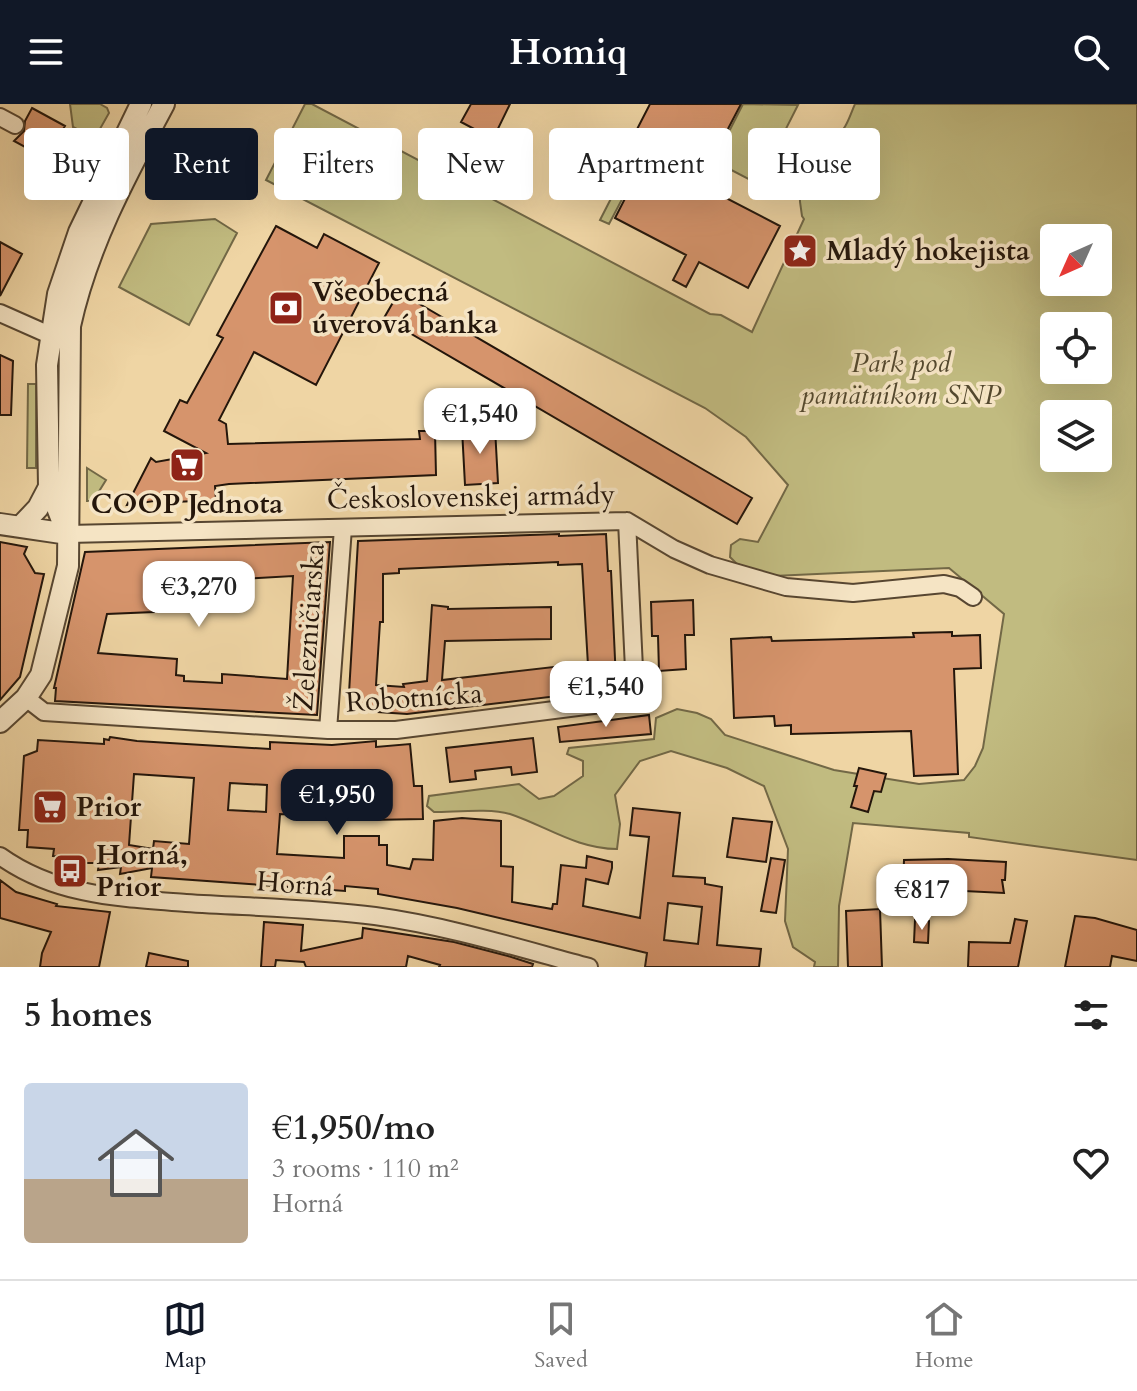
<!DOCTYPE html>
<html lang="en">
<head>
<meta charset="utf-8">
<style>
	:root { --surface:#fff; --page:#f6f6f6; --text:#222; --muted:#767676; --line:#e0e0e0; --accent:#111827 }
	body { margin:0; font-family:Cardo,serif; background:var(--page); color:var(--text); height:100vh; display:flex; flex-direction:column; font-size:30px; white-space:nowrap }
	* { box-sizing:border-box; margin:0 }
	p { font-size:26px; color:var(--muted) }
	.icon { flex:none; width:44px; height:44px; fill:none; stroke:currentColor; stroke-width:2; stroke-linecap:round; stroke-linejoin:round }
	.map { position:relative; height:863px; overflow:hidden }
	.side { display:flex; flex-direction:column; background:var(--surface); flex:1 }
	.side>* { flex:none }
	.top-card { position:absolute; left:24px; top:24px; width:1090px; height:72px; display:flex; gap:16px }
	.needle { width:52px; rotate:225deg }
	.fabs { position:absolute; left:1040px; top:120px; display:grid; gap:16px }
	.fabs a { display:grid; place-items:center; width:72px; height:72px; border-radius:8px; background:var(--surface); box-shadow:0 8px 32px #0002; font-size:40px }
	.price { position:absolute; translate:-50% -68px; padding:0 18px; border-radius:16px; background:#fff; color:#222; font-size:26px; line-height:52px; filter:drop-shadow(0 2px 4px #0008) }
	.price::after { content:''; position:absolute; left:50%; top:48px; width:24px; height:18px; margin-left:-12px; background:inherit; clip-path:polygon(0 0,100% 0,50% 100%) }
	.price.selected { background:var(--accent); color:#fff }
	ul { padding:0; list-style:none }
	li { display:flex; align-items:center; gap:24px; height:200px; padding:0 24px }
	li+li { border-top:2px solid var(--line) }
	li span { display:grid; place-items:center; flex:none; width:224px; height:160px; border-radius:8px; color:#555 }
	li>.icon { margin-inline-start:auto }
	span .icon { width:96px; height:96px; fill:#fffc; stroke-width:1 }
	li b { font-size:34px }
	h2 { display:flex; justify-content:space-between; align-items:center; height:96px; padding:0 24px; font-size:34px }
	.tag { padding:0 28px; border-radius:8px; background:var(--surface); box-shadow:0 8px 32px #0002; font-size:28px; line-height:72px }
	.tag.selected { background:var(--accent); color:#fff }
	header { display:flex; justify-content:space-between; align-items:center; height:104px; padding:0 24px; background:var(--accent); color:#fff; font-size:36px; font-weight:800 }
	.tabs { display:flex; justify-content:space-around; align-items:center; height:112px; border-top:2px solid var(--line); background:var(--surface); font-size:22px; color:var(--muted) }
	.tabs a { display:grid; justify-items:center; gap:4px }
	.tabs .selected { color:var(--accent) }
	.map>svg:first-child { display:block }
</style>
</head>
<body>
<header><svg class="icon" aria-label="menu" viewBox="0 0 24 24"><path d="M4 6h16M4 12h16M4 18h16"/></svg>Homiq<svg class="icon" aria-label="search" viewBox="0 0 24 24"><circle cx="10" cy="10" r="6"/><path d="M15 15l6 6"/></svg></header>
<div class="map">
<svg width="1137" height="863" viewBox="0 0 1137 863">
	<rect width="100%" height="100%" fill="#efd5a4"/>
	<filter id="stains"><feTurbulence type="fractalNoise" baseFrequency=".0025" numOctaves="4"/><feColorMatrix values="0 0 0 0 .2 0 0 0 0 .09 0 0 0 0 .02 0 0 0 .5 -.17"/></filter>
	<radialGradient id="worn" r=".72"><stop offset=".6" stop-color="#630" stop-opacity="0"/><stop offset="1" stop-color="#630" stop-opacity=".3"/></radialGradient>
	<path fill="#c1bb80" stroke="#726846" stroke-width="2" fill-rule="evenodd" d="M 70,0 L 100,0 L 107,4 L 109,9 L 96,32 L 92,33 L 73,23 Z
		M 305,0 L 312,0 L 710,210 L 721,211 L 752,228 L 804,115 L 802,112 C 798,90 796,55 817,39 C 821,35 830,35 835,33 C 846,27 850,11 855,0 L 1137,0 L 1137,756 L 969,733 L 969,729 L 853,719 L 839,802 L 838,863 L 814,863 L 815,858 L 793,843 L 785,817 L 788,745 L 764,682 L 727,664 L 671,647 L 640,657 L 615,691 L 620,720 L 617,745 C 577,745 546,722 510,710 C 490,704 455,708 434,708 L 427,702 L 429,692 L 519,680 L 539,695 L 554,692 L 583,672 L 583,657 L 567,650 L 569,644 L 654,635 L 656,614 L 677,605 L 697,609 L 711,615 L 725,631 L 834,666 L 919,680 L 964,676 L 975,662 L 983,644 L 1004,510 L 949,464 L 773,472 L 737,460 L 730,453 L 731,441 L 740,435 L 758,438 L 788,381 L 746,333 L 705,304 L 266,76 ZM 1054,134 L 1098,134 L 1098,178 L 1054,178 ZM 1054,222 L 1098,222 L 1098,266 L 1054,266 ZM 1054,310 L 1098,310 L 1098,354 L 1054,354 Z
		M 743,0 L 798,1 L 758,80 L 714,57 Z
		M 619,79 L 628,84 L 609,120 L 600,116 Z
		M 215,115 L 237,129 L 189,221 L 119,183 L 151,120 Z
		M 28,280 L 36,280 L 36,364 L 27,364 Z
		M 87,364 L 106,376 L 93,397 L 87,397 Z"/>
	<path fill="#9ab9a2" stroke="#6b7866" stroke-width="2" d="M 186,70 C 201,72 207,80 211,94 L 200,94 L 193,84 L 186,83 Z"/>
	<path fill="#d6946c" stroke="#24160b" stroke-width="2" fill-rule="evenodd" d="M 471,0 L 510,0 L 493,35 L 461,18 Z
		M 650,0 L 741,0 L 699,80 L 780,122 L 748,184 L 699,158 L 686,183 L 673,176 L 686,151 L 615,114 L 631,83 L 606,70 L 614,54 L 639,67 L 652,42 L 633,33 Z
		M 32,4 L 65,22 L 59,32 L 66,51 L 60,62 L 14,37 L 24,27 L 25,17 Z
		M 276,122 L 317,144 L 324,130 L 379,159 L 316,281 L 254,248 L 219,316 L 226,320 L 228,340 L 420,335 L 419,327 L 435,327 L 436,371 L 229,380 L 215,382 L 216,396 L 175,398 L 174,394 L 127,401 L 151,354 L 156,358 L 206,349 L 164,327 L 180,296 L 187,299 L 223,234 L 217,231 Z
		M 0,138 L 22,150 L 0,192 Z
		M 399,188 L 752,394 L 737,420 L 384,214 Z
		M 0,251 L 13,257 L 11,311 L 0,311 Z
		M 495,324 L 498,379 L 465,381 L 462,325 Z
		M 559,430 L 559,432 L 606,430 L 608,467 L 611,467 L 616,577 L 589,578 L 582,460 L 558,461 L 558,458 L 399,465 L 399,469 L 383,470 L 383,518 L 380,518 L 376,581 L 404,583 L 403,580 L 427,577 L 432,501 L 448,503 L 448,505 L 551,503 L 551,535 L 445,537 L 442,576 L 562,562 L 563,572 L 573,571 L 575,587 L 565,588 L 566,591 L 407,610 L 348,606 L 358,437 Z
		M 0,438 L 27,443 L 24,450 L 35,469 L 44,470 L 20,573 L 0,596 Z
		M 330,438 L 317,611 L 55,597 L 56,584 L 54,584 L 85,448 ZM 293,472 L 287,575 L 222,570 L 222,579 L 184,577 L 184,572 L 176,571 L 177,555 L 98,549 L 107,510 L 154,508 L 153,476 L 195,475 L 196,507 L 225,506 L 224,476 Z
		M 693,496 L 694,531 L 685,531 L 686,565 L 659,567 L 658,532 L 652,532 L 651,498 Z
		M 952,528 L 952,532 L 980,531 L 981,564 L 954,565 L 958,670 L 914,672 L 911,627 L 791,630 L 791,621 L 775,622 L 774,612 L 734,614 L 731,535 L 771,533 L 772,537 L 847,535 L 914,533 L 913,529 Z
		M 649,611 L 651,630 L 560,638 L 558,623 Z
		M 110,633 L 137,637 L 270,645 L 270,638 L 332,641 L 376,637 L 376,643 L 410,640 L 414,682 L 422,682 L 423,715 L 370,716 L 370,701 L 347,698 L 347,693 L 313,692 L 310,712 L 280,710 L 277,750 L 344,754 L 344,732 L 379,732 L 379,741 L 387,741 L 387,761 L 410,765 L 413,755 L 433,756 L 434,717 L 462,714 L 501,717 L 501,762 L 513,763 L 512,798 L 552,805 L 553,800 L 557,800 L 561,761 L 586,764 L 587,752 L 612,758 L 612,764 L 608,780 L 586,775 L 583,802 L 640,814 L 649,733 L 630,731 L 633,704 L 680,709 L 673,772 L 705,774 L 705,780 L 722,783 L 717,841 L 761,845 L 759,863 L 645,863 L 647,849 L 457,804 L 378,790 L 378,785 L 345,782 L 345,787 L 151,773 L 152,764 L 120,770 L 121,763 L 98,766 L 99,759 L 77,759 L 77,753 L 53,752 L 54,745 L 27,743 L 28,726 L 19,726 L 24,652 L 37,647 L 38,636 L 104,640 L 104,635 L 109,636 ZM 134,670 L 194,674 L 189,740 L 154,737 L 153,745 L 129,741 ZM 230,679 L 267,681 L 266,708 L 228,706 ZM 668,799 L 702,803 L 698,840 L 664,836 Z
		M 533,634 L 537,668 L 512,671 L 511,663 L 475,667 L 476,675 L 450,678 L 446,644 Z
		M 859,664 L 886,670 L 881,688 L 874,687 L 868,708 L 851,703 L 857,682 L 854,682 Z
		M 733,714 L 772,718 L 766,758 L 727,753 Z
		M 771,754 L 785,756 L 776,809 L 761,807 Z
		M 948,755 L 1006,758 L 1005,776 L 1002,776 L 1004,789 L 903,784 L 904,756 Z
		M 0,776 L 16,788 L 57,800 L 56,802 L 110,808 L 99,863 L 40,863 L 42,849 L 51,828 L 0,814 Z
		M 880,805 L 882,863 L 848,863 L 846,807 Z
		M 1075,812 L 1095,814 L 1137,826 L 1137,857 L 1112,852 L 1110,863 L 1065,863 Z
		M 1015,815 L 1027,817 L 1018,863 L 968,863 L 969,838 L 1010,839 Z
		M 915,816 L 929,817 L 928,839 L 914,838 Z
		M 264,818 L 303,821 L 301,847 L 362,834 L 363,824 L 454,838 L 508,852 L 533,860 L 532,863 L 439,863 L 440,861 L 408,852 L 406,863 L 306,863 L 304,858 L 276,856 L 275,863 L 261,863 Z
		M 149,849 L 188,857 L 188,863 L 146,863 Z"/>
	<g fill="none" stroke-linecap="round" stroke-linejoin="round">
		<defs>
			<path id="minor" d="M 0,13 L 15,21
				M 0,209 L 61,236
				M 68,430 L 627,417 L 674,445 L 710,461 L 786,483 L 853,489 L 944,480 L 960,484 L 973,493
				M 26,594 L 44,608 L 328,626 L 396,626 L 625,597 L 635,586 L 627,417
				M 328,626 L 343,424
				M 0,752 C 56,792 120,794 186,799 C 249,803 313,804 375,812 C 448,822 518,844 589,863"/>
			<path id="tertiary" d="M 63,419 L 49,383 L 47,261 L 58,190 L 79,128 L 141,0
				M 0,420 L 68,430
				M 20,423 L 38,404 L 49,383
				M 0,618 L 26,594 L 41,571 L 68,462 L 70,222 C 87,143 126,71 164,0"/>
		</defs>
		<use href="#minor" stroke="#574631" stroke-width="20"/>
		<use href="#tertiary" stroke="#574631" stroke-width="24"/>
		<use href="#minor" stroke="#f5e4c4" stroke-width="16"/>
		<use href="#tertiary" stroke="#f5e4c4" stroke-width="20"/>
	</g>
	<defs>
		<symbol id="sight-square" viewBox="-11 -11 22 22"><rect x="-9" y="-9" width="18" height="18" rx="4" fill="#8f2418" stroke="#f5e4c4"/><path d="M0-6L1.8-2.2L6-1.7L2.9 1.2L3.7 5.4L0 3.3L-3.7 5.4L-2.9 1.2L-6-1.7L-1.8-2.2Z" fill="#fff"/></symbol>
		<symbol id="bank-square" viewBox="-11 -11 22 22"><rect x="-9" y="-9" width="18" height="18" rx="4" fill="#8f2418" stroke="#f5e4c4"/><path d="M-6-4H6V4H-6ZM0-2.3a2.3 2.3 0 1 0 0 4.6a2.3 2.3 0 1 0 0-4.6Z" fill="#fff"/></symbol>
		<symbol id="supermarket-square" viewBox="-11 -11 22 22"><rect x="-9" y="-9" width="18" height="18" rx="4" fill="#8f2418" stroke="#f5e4c4"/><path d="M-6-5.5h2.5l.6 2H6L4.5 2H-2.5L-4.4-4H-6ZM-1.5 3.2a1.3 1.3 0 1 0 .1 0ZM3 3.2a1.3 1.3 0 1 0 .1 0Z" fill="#fff"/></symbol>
		<symbol id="bus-square" viewBox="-11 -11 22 22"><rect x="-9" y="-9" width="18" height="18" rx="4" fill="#8f2418" stroke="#f5e4c4"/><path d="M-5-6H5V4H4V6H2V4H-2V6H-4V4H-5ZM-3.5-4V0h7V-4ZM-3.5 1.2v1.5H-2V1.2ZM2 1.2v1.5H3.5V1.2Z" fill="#fff"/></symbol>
	</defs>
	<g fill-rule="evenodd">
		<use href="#sight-square" x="780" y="127" width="40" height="40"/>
		<use href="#bank-square" x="266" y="184" width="40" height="40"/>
		<use href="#supermarket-square" x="167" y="341" width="40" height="40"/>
		<use href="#supermarket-square" x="30" y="683" width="40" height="40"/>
		<use href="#bus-square" x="50" y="747" width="40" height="40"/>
	</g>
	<g text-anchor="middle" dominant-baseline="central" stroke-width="7" stroke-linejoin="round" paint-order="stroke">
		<g font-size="28" font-weight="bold" fill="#24160b" stroke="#f5e4c4" text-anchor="start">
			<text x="826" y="147">Mladý hokejista</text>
			<text x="312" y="188">Všeobecná<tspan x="312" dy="32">úverová banka</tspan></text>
			<text x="187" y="400" text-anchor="middle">COOP Jednota</text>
			<text x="76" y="703">Prior</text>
			<text x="96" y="751">Horná,<tspan x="96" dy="32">Prior</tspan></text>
		</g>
		<g font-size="28" font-style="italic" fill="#53482e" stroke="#f5e4c4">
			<text x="901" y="259">Park pod<tspan x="901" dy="32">pamätníkom SNP</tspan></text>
		</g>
		<g font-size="28" fill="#24160b" stroke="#f5e4c4">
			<text transform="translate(471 393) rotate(-1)">Československej armády</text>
			<text transform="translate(309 523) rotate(-86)">Železničiarska</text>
			<text transform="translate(414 594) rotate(-4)">Robotnícka</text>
			<text transform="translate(295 780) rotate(4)">Horná</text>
		</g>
	</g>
	<rect width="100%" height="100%" filter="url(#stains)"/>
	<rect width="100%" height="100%" fill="url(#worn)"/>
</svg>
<div class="fabs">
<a><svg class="needle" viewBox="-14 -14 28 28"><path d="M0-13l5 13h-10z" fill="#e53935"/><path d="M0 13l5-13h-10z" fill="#767676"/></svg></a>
<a><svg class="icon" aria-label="locate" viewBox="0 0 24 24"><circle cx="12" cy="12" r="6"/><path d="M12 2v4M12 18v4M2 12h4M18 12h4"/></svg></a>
<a><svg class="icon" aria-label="layers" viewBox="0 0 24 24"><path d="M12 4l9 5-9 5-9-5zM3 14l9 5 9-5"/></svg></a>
</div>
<b class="price" style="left:480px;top:352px">€1,540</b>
<b class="price" style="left:199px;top:525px">€3,270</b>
<b class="price" style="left:606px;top:625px">€1,540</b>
<b class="price selected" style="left:337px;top:733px">€1,950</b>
<b class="price" style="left:922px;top:828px">€817</b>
<div class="top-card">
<a class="tag">Buy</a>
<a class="tag selected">Rent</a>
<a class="tag">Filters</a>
<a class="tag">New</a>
<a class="tag">Apartment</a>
<a class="tag">House</a>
</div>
</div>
<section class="side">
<h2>5 homes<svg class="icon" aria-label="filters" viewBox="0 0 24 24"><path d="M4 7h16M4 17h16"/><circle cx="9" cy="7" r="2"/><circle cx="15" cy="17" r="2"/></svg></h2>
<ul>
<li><span style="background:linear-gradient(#c9d6e8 60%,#b9a48a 0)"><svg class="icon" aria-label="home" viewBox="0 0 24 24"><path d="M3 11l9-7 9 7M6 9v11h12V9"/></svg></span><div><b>€1,950/mo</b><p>3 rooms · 110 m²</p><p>Horná</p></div><svg class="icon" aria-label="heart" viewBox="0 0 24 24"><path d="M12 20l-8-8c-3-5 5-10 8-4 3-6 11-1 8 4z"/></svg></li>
</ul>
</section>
<nav class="tabs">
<a class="selected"><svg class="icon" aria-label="map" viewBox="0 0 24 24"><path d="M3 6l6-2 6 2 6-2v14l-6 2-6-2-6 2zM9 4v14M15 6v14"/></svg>Map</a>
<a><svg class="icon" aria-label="saved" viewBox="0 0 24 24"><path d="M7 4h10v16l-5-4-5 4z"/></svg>Saved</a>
<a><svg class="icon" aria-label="home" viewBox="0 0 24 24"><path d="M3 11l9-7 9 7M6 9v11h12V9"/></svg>Home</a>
</nav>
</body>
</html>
